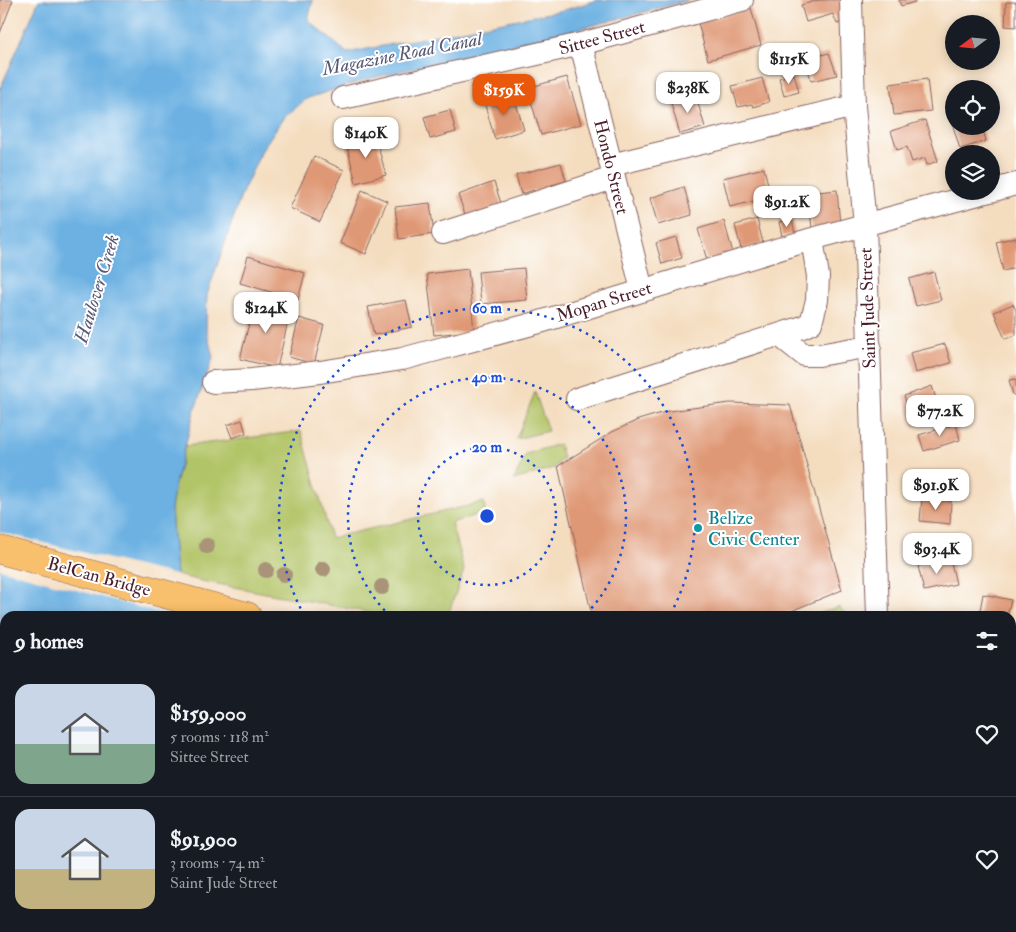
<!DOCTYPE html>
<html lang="en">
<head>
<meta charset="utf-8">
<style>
	:root { --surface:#171b24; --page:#242831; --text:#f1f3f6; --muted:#9ea1a6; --line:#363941; --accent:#ea580c }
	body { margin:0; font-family:"IM FELL Double Pica",serif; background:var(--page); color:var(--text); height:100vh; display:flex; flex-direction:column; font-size:19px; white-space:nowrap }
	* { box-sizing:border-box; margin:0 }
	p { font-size:16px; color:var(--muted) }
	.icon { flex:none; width:28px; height:28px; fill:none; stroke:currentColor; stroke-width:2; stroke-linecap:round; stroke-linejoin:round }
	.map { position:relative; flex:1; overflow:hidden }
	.panel { position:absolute; left:0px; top:611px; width:1016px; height:321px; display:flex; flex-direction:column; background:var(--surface); border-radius:15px 15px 0 0; box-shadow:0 2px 12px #0003 }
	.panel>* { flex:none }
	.needle { width:32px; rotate:254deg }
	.tools { position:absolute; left:945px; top:15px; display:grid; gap:10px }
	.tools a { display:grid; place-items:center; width:55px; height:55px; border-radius:50%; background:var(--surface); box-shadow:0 2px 12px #0003; font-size:25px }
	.price { position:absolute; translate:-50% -42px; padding:0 11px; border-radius:10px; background:#fff; color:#222; font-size:16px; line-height:32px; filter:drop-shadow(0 1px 2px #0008) }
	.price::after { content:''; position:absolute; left:50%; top:30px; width:15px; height:11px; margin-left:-8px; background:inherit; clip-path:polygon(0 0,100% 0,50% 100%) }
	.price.active { background:var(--accent); color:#fff }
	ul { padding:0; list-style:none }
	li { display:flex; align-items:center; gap:15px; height:125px; padding:0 15px }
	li+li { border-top:1px solid var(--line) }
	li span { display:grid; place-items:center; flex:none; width:140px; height:100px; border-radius:15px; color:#555 }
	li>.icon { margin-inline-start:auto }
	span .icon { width:60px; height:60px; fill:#fffc; stroke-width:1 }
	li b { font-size:21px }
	h2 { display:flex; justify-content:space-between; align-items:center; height:60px; padding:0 15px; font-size:21px }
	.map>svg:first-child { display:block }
</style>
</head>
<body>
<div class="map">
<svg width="1016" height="932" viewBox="0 0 1016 932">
	<rect width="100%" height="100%" fill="#fff"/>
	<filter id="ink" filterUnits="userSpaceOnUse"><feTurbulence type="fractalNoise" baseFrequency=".02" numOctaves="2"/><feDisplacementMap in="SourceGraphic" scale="10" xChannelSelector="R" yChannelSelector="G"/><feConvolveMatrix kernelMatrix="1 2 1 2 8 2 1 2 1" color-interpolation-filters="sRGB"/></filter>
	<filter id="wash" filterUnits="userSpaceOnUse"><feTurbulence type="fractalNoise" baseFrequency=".0096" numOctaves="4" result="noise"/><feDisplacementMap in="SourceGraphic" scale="20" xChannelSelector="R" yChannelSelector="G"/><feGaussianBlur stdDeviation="1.12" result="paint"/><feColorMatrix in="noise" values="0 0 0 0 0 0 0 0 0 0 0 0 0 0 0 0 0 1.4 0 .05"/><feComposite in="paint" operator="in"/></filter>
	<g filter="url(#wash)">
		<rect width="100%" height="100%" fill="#f4ddbf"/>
		<path fill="#b2c467" stroke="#7e7249" d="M 535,392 L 548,431 L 516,439 Z
			M 301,431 L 331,538 L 484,502 L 485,512 L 451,523 L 464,570 L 449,612 L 419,616 L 388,616 L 202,581 L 176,575 L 171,509 L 175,484 L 185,446 Z
			M 559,444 L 563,458 L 554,468 L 514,480 L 526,454 Z
			M 839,607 L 848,616 L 812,616 Z"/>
		<path fill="#6cb1e2" stroke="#5b6886" d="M 39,0 L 313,0 L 308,20 L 347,53 L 564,10 L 598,0 L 690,0 L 571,31 L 368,79 L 308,98 L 284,117 L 263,148 L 242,193 L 207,295 L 206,328 L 213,358 L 194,412 L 185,446 L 175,484 L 171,509 L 178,599 L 177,616 L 5,616 L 5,928 L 58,928 L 57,932 L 0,932 L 0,89 Z"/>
		<path fill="#f4ddbf" d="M 0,532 L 179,576 L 181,599 L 180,616 L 171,616 L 0,569 Z"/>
		<g id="blocks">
			<path fill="#df9874" d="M 0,0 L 13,0 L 0,33 Z
				M 819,0 L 843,0 L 849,20 L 837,24 L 833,14 L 806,22 L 801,5 Z
				M 899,0 L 914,0 L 915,2 L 901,6 Z
				M 1006,2 L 1016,2 L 1016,27 L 1005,26 Z
				M 751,8 L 761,45 L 708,60 L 698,23 Z
				M 829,53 L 837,75 L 811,81 L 809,72 L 806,72 L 806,70 L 801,71 L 798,61 Z
				M 794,74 L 799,92 L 784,96 L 779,78 Z
				M 567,77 L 581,124 L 541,135 L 527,88 Z
				M 762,78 L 769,102 L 753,107 L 752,104 L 738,107 L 732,86 Z
				M 927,79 L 931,111 L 894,115 L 890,84 Z
				M 513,93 L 524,130 L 495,139 L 484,102 Z
				M 695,93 L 705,127 L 680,134 L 670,100 Z
				M 450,110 L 456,132 L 430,139 L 424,117 Z
				M 954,112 L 954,126 L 982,126 L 986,141 L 960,149 L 949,113 Z
				M 925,120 L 938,161 L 927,165 L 925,158 L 912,162 L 907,147 L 897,150 L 891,131 Z
				M 375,135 L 386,175 L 356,183 L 346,142 Z
				M 314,156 L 344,170 L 320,222 L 290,208 Z
				M 561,163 L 566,181 L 551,185 L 553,194 L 536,198 L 534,190 L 521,194 L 516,175 Z
				M 764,168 L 771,197 L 730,207 L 723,178 Z
				M 494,182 L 503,209 L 468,222 L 458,195 Z
				M 684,187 L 692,215 L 658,225 L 650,198 Z
				M 362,190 L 387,201 L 366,254 L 340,243 Z
				M 837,190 L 840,225 L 812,228 L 808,193 Z
				M 787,198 L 792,211 L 771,218 L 767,206 Z
				M 430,203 L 434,234 L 399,239 L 395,207 Z
				M 757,219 L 763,243 L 741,249 L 735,225 Z
				M 792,219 L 795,234 L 782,236 L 779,222 Z
				M 724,221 L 733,253 L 707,260 L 698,229 Z
				M 676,237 L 682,258 L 662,264 L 656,243 Z
				M 1016,237 L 1016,268 L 1003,271 L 996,242 Z
				M 248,256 L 305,273 L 298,300 L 240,283 Z
				M 524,268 L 527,300 L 481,304 L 478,272 Z
				M 468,269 L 474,331 L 434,335 L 427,274 Z
				M 934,272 L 941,300 L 916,306 L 909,279 Z
				M 255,300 L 291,309 L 277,368 L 240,359 Z
				M 406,300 L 412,327 L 374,335 L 368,307 Z
				M 1013,304 L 1016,310 L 1016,335 L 1005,339 L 994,312 Z
				M 299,318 L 324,325 L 314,364 L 289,357 Z
				M 945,344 L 951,363 L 915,373 L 910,353 Z
				M 1016,379 L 1016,395 L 1013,395 L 1009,380 Z
				M 932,386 L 942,417 L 914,426 L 904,396 Z
				M 730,403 L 790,405 L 842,590 L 779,616 L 592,616 L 558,466 L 612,432 L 638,420 L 669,411 Z
				M 242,420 L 246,433 L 232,438 L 227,425 Z
				M 956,424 L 960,440 L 924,451 L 919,435 Z
				M 922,498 L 951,501 L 950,524 L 920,521 Z
				M 950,558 L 956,584 L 924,591 L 918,566 Z
				M 983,594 L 1011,600 L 1007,616 L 979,616 Z
				M 1011,901 L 1016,902 L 1016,932 L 978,932 L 979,928 L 1011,928 Z
				M 689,928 L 741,928 L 739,932 L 700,932 L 689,929 Z
				M 745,928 L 776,928 L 775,932 L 744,932 Z
				M 821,928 L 854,928 L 853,932 L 819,932 Z
				M 920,928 L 964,928 L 963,932 L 945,932 Z"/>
		</g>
	</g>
	<g filter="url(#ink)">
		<use href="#blocks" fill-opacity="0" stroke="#86625f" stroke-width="1"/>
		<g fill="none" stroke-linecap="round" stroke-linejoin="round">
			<defs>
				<path id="minor" d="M 851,0 L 854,106 L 865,225 L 878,616
					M 581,44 L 642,290
					M 343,98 L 581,44 L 742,0
					M 611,165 L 854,106
					M 991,191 L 1016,184
					M 443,233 L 613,178
					M 779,335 L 804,355 L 819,355 L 870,346
					M 213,382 L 252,380 L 320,372 L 402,359 L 436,350 L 540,322 L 812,239 L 990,191
					M 577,399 L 800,328 L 811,323 L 817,300 L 818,276 L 812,239
					M 258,932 L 259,928"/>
				<path id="major" d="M 0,550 L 247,616
					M 1011,808 L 1016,808
					M 1011,856 L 1016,857"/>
			</defs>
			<use href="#minor" stroke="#86625f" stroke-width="24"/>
			<use href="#major" stroke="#86625f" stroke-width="29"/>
			<use href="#minor" stroke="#fff" stroke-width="22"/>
			<use href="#major" stroke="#f8bf6c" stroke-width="28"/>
		</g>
		<g fill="#aa9479">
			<circle cx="207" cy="546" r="8"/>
			<circle cx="323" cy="569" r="8"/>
			<circle cx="266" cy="570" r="8"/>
			<circle cx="284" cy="575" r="8"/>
			<circle cx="382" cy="587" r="8"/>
		</g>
	</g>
	<g fill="none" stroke="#1d4ed8" stroke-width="2.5" stroke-dasharray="2.5 5">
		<circle cx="487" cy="516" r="69"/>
		<path d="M390 616A139 139 0 1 1 584 616"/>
		<path d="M304 615A208 208 0 1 1 670 615"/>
	</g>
	<circle fill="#0f9aa8" stroke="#fff" stroke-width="2" cx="698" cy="528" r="5"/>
	<g text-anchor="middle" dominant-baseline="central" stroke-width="4" stroke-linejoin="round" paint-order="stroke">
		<g font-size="18" fill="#4a1f2b" stroke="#fff">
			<text transform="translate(602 38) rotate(-15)">Sittee Street</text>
			<text transform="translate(611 167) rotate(76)">Hondo Street</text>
			<text transform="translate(604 302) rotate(-17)">Mopan Street</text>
			<text transform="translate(868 308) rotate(-92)">Saint Jude Street</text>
			<text transform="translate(99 577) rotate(15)">BelCan Bridge</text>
		</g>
		<g font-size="18" fill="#0d838f" stroke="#fff" text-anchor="start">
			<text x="708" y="518">Belize<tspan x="708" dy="21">Civic Center</tspan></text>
		</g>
		<g font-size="19" font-style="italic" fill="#585974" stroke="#fff">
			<text transform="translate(402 54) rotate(-11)">Magazine Road Canal</text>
			<text transform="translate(97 289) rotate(-73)">Haulover Creek</text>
		</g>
	</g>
	<circle cx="487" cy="516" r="8" fill="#1d4ed8" stroke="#fff" stroke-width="2.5"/>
	<g font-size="15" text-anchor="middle" font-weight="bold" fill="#1d4ed8" stroke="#fff" stroke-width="4" stroke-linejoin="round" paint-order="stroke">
		<text x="487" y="313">60 m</text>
		<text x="487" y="382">40 m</text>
		<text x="487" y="452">20 m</text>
	</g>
</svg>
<div class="tools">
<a><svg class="needle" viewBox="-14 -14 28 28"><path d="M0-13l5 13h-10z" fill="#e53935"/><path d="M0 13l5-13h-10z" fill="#9ea1a6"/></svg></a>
<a><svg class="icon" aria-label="locate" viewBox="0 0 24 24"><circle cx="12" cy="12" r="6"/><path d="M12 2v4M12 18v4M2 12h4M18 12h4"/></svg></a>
<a><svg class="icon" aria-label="layers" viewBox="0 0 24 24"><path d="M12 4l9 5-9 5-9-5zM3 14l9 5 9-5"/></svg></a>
</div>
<b class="price" style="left:789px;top:85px">$115K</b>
<b class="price" style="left:688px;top:114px">$238K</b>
<b class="price active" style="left:504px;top:116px">$159K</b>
<b class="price" style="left:366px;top:159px">$140K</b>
<b class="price" style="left:787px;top:228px">$91.2K</b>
<b class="price" style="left:266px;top:334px">$124K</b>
<b class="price" style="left:940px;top:437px">$77.2K</b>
<b class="price" style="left:936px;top:511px">$91.9K</b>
<b class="price" style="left:937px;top:575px">$93.4K</b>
<section class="panel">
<h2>9 homes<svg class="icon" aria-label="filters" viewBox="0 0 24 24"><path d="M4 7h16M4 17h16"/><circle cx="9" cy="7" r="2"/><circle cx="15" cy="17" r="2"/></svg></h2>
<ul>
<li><span style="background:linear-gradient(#c9d6e8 60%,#7fa58c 0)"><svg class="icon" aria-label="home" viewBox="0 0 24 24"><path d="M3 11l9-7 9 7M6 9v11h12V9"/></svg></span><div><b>$159,000</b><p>5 rooms · 118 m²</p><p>Sittee Street</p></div><svg class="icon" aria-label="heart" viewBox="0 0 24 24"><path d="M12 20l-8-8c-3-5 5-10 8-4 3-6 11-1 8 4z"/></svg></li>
<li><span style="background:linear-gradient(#c9d6e8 60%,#c2b280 0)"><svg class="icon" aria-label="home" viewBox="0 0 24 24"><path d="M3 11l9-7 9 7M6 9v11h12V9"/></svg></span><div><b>$91,900</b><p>3 rooms · 74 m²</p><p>Saint Jude Street</p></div><svg class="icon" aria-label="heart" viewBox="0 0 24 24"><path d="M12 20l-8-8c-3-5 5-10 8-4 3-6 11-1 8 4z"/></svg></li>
</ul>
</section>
</div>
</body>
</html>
